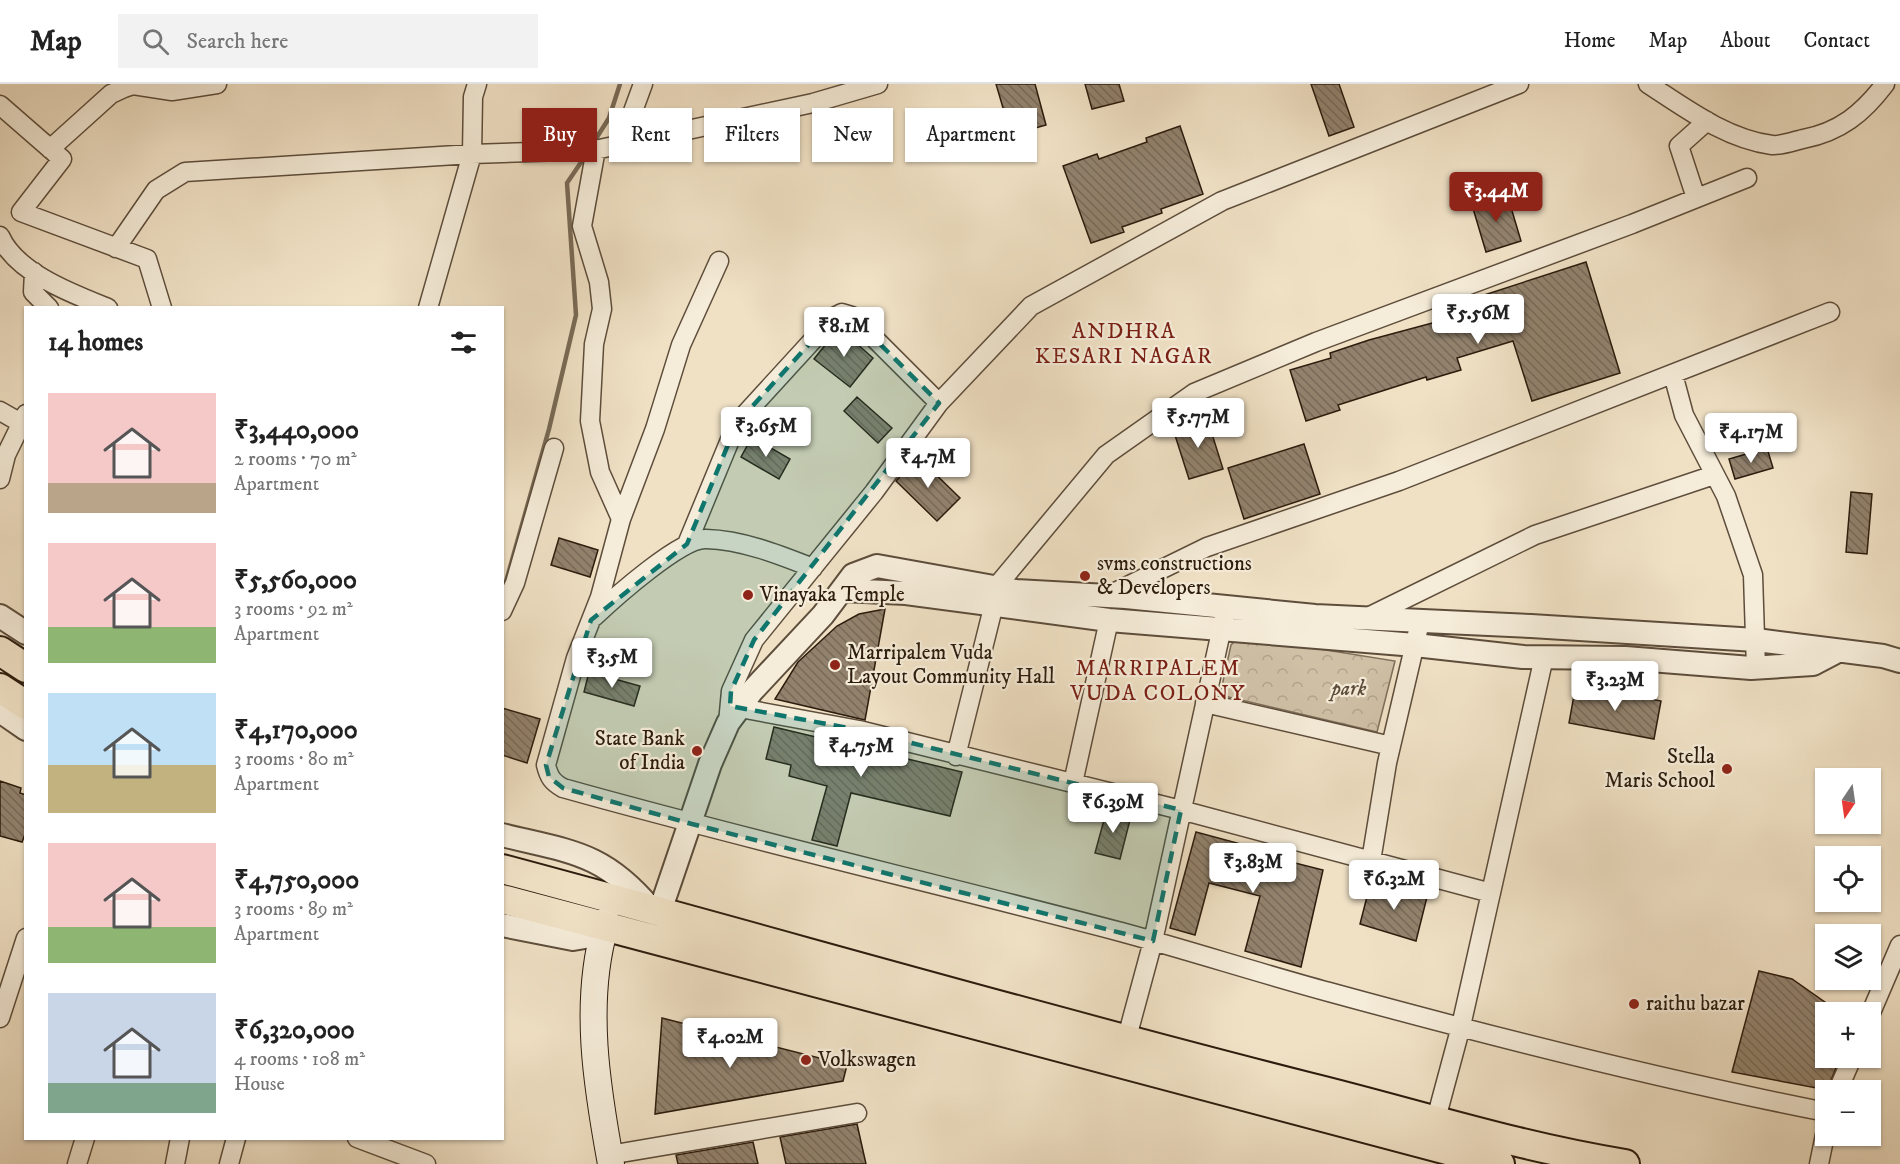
<!DOCTYPE html>
<html lang="en">
<head>
<meta charset="utf-8">
<style>
	:root { --surface:#fff; --page:#f2f2f2; --text:#222; --muted:#767676; --line:#e0e0e0; --accent:#8f2418 }
	body { margin:0; font-family:"IM FELL DW Pica",serif; background:var(--page); color:var(--text); height:100vh; display:flex; flex-direction:column; font-size:22px; white-space:nowrap }
	* { box-sizing:border-box; margin:0 }
	p { font-size:20px; color:var(--muted) }
	.icon { flex:none; width:33px; height:33px; fill:none; stroke:currentColor; stroke-width:2; stroke-linecap:round; stroke-linejoin:round }
	.map { position:relative; flex:1; overflow:hidden }
	.side { position:absolute; left:24px; top:222px; width:480px; height:834px; display:flex; flex-direction:column; background:var(--surface); border-radius:0px; box-shadow:0 2px 4px #0004 }
	.side>* { flex:none }
	.guide { position:absolute; left:522px; top:24px; width:570px; height:54px; display:flex; gap:12px }
	.needle { width:39px; rotate:193deg }
	.tools { position:absolute; left:1815px; top:684px; display:grid; gap:12px }
	.tools a { display:grid; place-items:center; width:66px; height:66px; border-radius:0px; background:var(--surface); box-shadow:0 2px 4px #0004; font-size:30px }
	.price { position:absolute; translate:-50% -51px; padding:0 14px; border-radius:6px; background:#fff; color:#222; font-size:20px; line-height:39px; filter:drop-shadow(0 2px 3px #0008) }
	.price::after { content:''; position:absolute; left:50%; top:36px; width:18px; height:14px; margin-left:-9px; background:inherit; clip-path:polygon(0 0,100% 0,50% 100%) }
	.price.on { background:var(--accent); color:#fff }
	ul { padding:0; list-style:none }
	li { display:flex; align-items:center; gap:18px; height:150px; padding:0 24px }
	li span { display:grid; place-items:center; flex:none; width:168px; height:120px; border-radius:0px; color:#555 }
	li>.icon { margin-inline-start:auto }
	span .icon { width:72px; height:72px; fill:#fffc; stroke-width:1 }
	li b { font-size:26px }
	h2 { display:flex; justify-content:space-between; align-items:center; height:72px; padding:0 24px; font-size:26px }
	.chip { padding:0 21px; border-radius:0px; background:var(--surface); box-shadow:0 2px 4px #0004; font-size:21px; line-height:54px }
	.chip.on { background:var(--accent); color:#fff }
	header { display:flex; align-items:center; gap:36px; box-sizing:border-box; height:84px; padding:0 30px; background:var(--surface); border-bottom:2px solid var(--line) }
	header strong { font-size:28px }
	nav { display:flex; gap:33px; margin-inline-start:auto; font-size:21px }
	.search { width:420px; height:54px; background:var(--page); display:flex; align-items:center; gap:15px; box-sizing:border-box; padding:0 21px; border-radius:0px; color:var(--muted); font-size:22px }
	.map>svg:first-child { display:block }
</style>
</head>
<body>
<header>
<strong>Map</strong>
<div class="search"><svg class="icon" aria-label="search" viewBox="0 0 24 24"><circle cx="10" cy="10" r="6"/><path d="M15 15l6 6"/></svg>Search here</div>
<nav><a>Home</a><a>Map</a><a>About</a><a>Contact</a></nav>
</header>
<div class="map">
<svg width="1900" height="1080" viewBox="0 0 1900 1080">
	<defs>
		<pattern id="forest-crowns" width="20" height="18" patternUnits="userSpaceOnUse" patternTransform="scale(1.5)"><rect width="20" height="18" fill="#cfc0a6"/><path d="M2 6a3 3 0 1 1 6 0M12 15a3 3 0 1 1 6 0" fill="none" stroke="#b2a48e"/></pattern>
		<pattern id="building-back-hatch" width="6" height="6" patternUnits="userSpaceOnUse" patternTransform="scale(1.5)"><rect width="6" height="6" fill="#92826d"/><path d="M-1 5l2 2M0 0l6 6M5-1l2 2" fill="none" stroke="#776a58"/></pattern>
	</defs>
	<rect width="100%" height="100%" fill="#f0e1c5"/>
	<filter id="stains"><feTurbulence type="fractalNoise" baseFrequency=".00333" numOctaves="4"/><feColorMatrix values="0 0 0 0 .2 0 0 0 0 .09 0 0 0 0 .02 0 0 0 .5 -.17"/></filter>
	<radialGradient id="worn" r=".72"><stop offset=".6" stop-color="#630" stop-opacity="0"/><stop offset="1" stop-color="#630" stop-opacity=".3"/></radialGradient>
	<path fill="url(#forest-crowns)" stroke="#7e6e5a" stroke-width="1.5" d="M 1236,556 L 1276,558 L 1395,577 L 1377,648 L 1220,611 L 1231,561 Z"/>
	<g fill="none" stroke-linecap="round" stroke-linejoin="round">
		<path stroke="#796a56" stroke-width="4.5" d="M 592,61 L 609,34 L 620,0
			M 505,501 L 549,345 L 576,231 L 567,99 L 586,71"/>
	</g>
	<path fill="url(#building-back-hatch)" stroke="#2c1c0d" stroke-width="1.5" d="M 996,0 L 1035,0 L 1046,41 L 1011,51 Z
		M 1085,0 L 1119,0 L 1124,17 L 1092,25 Z
		M 1311,0 L 1339,0 L 1354,43 L 1329,52 Z
		M 1180,42 L 1203,110 L 1161,125 L 1162,129 L 1122,143 L 1124,148 L 1091,159 L 1063,82 L 1097,70 L 1099,75 L 1147,58 L 1146,54 Z
		M 1507,110 L 1521,157 L 1486,168 L 1472,121 Z
		M 1586,178 L 1620,289 L 1532,317 L 1513,257 L 1457,274 L 1461,286 L 1427,296 L 1426,293 L 1338,321 L 1340,326 L 1306,337 L 1290,286 L 1331,274 L 1330,269 L 1369,256 L 1451,234 L 1447,223 Z
		M 839,244 L 873,274 L 850,303 L 814,275 Z
		M 857,313 L 892,344 L 878,359 L 844,327 Z
		M 1207,334 L 1223,385 L 1189,395 L 1173,345 Z
		M 752,353 L 790,375 L 779,395 L 741,373 Z
		M 1304,360 L 1320,410 L 1244,435 L 1228,384 Z
		M 1767,364 L 1773,384 L 1735,395 L 1729,375 Z
		M 918,373 L 960,414 L 937,437 L 896,397 Z
		M 1851,408 L 1872,410 L 1867,470 L 1846,468 Z
		M 559,454 L 598,466 L 590,493 L 551,481 Z
		M 885,525 L 865,636 L 775,615 L 798,578 L 837,542 L 859,530 Z
		M 589,588 L 640,602 L 634,622 L 584,608 Z
		M 1576,600 L 1661,617 L 1654,655 L 1569,639 Z
		M 502,624 L 540,635 L 527,679 L 502,671 Z
		M 774,643 L 962,688 L 950,732 L 851,709 L 837,762 L 812,756 L 827,702 L 789,692 L 791,681 L 766,675 Z
		M 0,697 L 21,704 L 20,709 L 26,711 L 26,748 L 22,758 L 0,752 Z
		M 1107,725 L 1131,732 L 1120,775 L 1095,769 Z
		M 1196,748 L 1292,774 L 1291,778 L 1323,786 L 1301,883 L 1245,867 L 1260,812 L 1209,799 L 1195,851 L 1170,844 Z
		M 1371,797 L 1427,813 L 1416,857 L 1360,840 Z
		M 1759,887 L 1792,895 L 1839,928 L 1826,928 L 1826,974 L 1840,974 L 1827,1006 L 1732,988 Z
		M 662,934 L 847,981 L 843,997 L 655,1030 Z
		M 857,1040 L 866,1080 L 786,1080 L 780,1053 Z
		M 753,1058 L 758,1080 L 678,1080 L 676,1071 Z"/>
	<g fill="none" stroke-linecap="round" stroke-linejoin="round">
		<defs>
			<path id="minor" d="M 1648,0 C 1685,24 1726,55 1772,61 C 1781,62 1794,57 1803,55 C 1840,48 1863,29 1885,0
				M 0,21 L 62,75 L 21,128 L 147,175 L 162,224
				M 621,60 L 643,0
				M 50,65 L 111,10 L 124,4 L 133,1 L 172,7 L 217,0
				M 596,65 L 582,142 L 599,198 L 602,225 L 594,260 L 590,337 L 600,388 L 621,435 L 600,513 L 576,574 L 546,681 C 549,693 552,698 563,704 C 748,756 935,799 1121,848 C 1191,867 1259,889 1329,908 C 1493,953 1659,995 1826,1028
				M 1696,114 L 1679,62 L 1707,37
				M 0,152 C 16,189 73,210 108,224
				M 116,164 L 156,106 L 185,88 L 472,70 L 595,66 L 813,19 L 878,0
				M 34,188 L 33,208 L 49,224
				M 428,224 L 472,70 L 473,13 L 477,0
				M 1673,290 L 1684,331 L 1726,412 L 1753,491 L 1756,584
				M 0,327 L 21,339
				M 0,395 L 6,371 L 26,330
				M 621,435 L 655,345 L 681,261 L 719,177
				M 687,460 L 737,339 L 834,233 L 842,229 L 852,232 L 939,319
				M 996,503 L 1106,371 L 1194,309 L 1316,258 L 1632,140 L 1747,94
				M 1107,512 L 1207,463 L 1399,397 L 1830,228
				M 502,527 L 515,499 L 554,364
				M 594,533 C 614,514 681,454 706,455 C 743,456 780,471 813,484
				M 1368,533 L 1535,451 L 1714,391
				M 1205,619 L 1391,662
				M 740,624 L 859,646 L 1181,726 L 1491,809
				M 728,639 L 731,607 L 754,556 L 874,408 L 939,319 L 1031,222 L 1222,117 L 1519,0
				M 956,672 L 994,520
				M 1073,699 L 1109,536
				M 1371,777 L 1387,679 L 1420,538
				M 1870,931 L 1900,861
				M 0,934 L 26,854
				M 1126,957 L 1153,857 L 1224,534
				M 1838,1006 L 1852,974
				M 1436,1035 L 1461,942 L 1544,573
				M 357,1054 L 426,1080
				M 609,1071 L 857,1029
				M 77,1080 L 85,1054
				M 175,1080 L 180,1054
				M 229,1080 L 236,1054
				M 1819,1080 L 1826,1046"/>
			<path id="tertiary" d="M 842,506 L 906,509 L 1109,536 L 1415,561 L 1523,573 L 1625,574 L 1751,584 L 1813,580 L 1834,569
				M 0,532 L 26,549
				M 0,627 L 26,645
				M 502,751 C 571,768 603,768 651,825
				M 660,827 L 710,680 L 728,639 L 752,607 L 823,531 L 853,491 L 877,482 L 1016,507 L 1126,513 L 1315,532 L 1531,542 L 1756,556 L 1883,572 L 1900,577
				M 502,841 L 573,855 L 585,853 L 605,843 L 607,834"/>
			<path id="secondary" d="M 605,843 C 583,919 597,1004 611,1080"/>
			<path id="primary" d="M 0,567 L 26,584
				M 0,604 L 26,621
				M 502,785 C 771,857 1038,935 1308,1003 C 1414,1029 1518,1063 1625,1080
				M 502,815 L 1500,1080"/>
		</defs>
		<use href="#minor" stroke="#5d4d3b" stroke-width="21"/>
		<use href="#tertiary" stroke="#5d4d3b" stroke-width="26"/>
		<use href="#secondary" stroke="#2c1c0d" stroke-width="28"/>
		<use href="#primary" stroke="#2c1c0d" stroke-width="32"/>
		<use href="#minor" stroke="#f5ecd9" stroke-width="18"/>
		<use href="#tertiary" stroke="#f5ecd9" stroke-width="22"/>
		<use href="#secondary" stroke="#f5ecd9" stroke-width="26"/>
		<use href="#primary" stroke="#f0e1c5" stroke-width="28"/>
	</g>
	<path fill="#0f766e" fill-opacity="0.2" stroke="#0f766e" stroke-width="4.5" stroke-dasharray="12 8" stroke-linejoin="round" d="M 852,232 L 939,319 L 754,556 L 731,607 L 730,622 L 859,646 L 1181,726 L 1153,857 L 692,740 L 563,704 L 549,693 L 546,681 L 591,536 L 687,460 L 737,339 L 834,233 Z"/>
	<g fill="#8f2418" stroke="#f5ecd9" stroke-width="2">
		<circle cx="1085" cy="492" r="6"/>
		<circle cx="748" cy="511" r="6"/>
		<circle cx="835" cy="581" r="6"/>
		<circle cx="697" cy="667" r="6"/>
		<circle cx="1727" cy="685" r="6"/>
		<circle cx="1634" cy="920" r="6"/>
		<circle cx="806" cy="976" r="6"/>
	</g>
	<g text-anchor="middle" dominant-baseline="central" stroke-width="4.5" stroke-linejoin="round" paint-order="stroke">
		<g font-size="21" fill="#2c1c0d" stroke="#f5ecd9" text-anchor="start">
			<text x="1097" y="480">svms constructions<tspan x="1097" dy="24">&amp; Developers</tspan></text>
			<text x="760" y="511">Vinayaka Temple</text>
			<text x="847" y="569">Marripalem Vuda<tspan x="847" dy="24">Layout Community Hall</tspan></text>
			<text x="685" y="655" text-anchor="end">State Bank<tspan x="685" dy="24">of India</tspan></text>
			<text x="1715" y="673" text-anchor="end">Stella<tspan x="1715" dy="24">Maris School</tspan></text>
			<text x="1646" y="920">raithu bazar</text>
			<text x="818" y="976">Volkswagen</text>
		</g>
		<g font-size="21" font-style="italic" fill="#5d4d3b" stroke="#f5ecd9">
			<text x="1349" y="605">park</text>
		</g>
		<g font-size="22" letter-spacing="1.5" fill="#7a1f14" stroke="#f5ecd9">
			<text x="1124" y="247">ANDHRA<tspan x="1124" dy="25">KESARI NAGAR</tspan></text>
			<text x="1158" y="584">MARRIPALEM<tspan x="1158" dy="25">VUDA COLONY</tspan></text>
		</g>
	</g>
	<rect width="100%" height="100%" filter="url(#stains)"/>
	<rect width="100%" height="100%" fill="url(#worn)"/>
</svg>
<div class="tools">
<a><svg class="needle" viewBox="-14 -14 28 28"><path d="M0-13l5 13h-10z" fill="#e53935"/><path d="M0 13l5-13h-10z" fill="#767676"/></svg></a>
<a><svg class="icon" aria-label="locate" viewBox="0 0 24 24"><circle cx="12" cy="12" r="6"/><path d="M12 2v4M12 18v4M2 12h4M18 12h4"/></svg></a>
<a><svg class="icon" aria-label="layers" viewBox="0 0 24 24"><path d="M12 4l9 5-9 5-9-5zM3 14l9 5 9-5"/></svg></a>
<a>+</a>
<a>−</a>
</div>
<b class="price on" style="left:1496px;top:139px">₹3.44M</b>
<b class="price" style="left:1478px;top:261px">₹5.56M</b>
<b class="price" style="left:844px;top:274px">₹8.1M</b>
<b class="price" style="left:1198px;top:365px">₹5.77M</b>
<b class="price" style="left:766px;top:374px">₹3.65M</b>
<b class="price" style="left:1751px;top:380px">₹4.17M</b>
<b class="price" style="left:928px;top:405px">₹4.7M</b>
<b class="price" style="left:612px;top:605px">₹3.5M</b>
<b class="price" style="left:1615px;top:628px">₹3.23M</b>
<b class="price" style="left:861px;top:694px">₹4.75M</b>
<b class="price" style="left:1113px;top:750px">₹6.39M</b>
<b class="price" style="left:1253px;top:810px">₹3.83M</b>
<b class="price" style="left:1394px;top:827px">₹6.32M</b>
<b class="price" style="left:730px;top:985px">₹4.02M</b>
<div class="guide">
<a class="chip on">Buy</a>
<a class="chip">Rent</a>
<a class="chip">Filters</a>
<a class="chip">New</a>
<a class="chip">Apartment</a>
</div>
<section class="side">
<h2>14 homes<svg class="icon" aria-label="filters" viewBox="0 0 24 24"><path d="M4 7h16M4 17h16"/><circle cx="9" cy="7" r="2"/><circle cx="15" cy="17" r="2"/></svg></h2>
<ul>
<li><span style="background:linear-gradient(#f6c9c9 75%,#b9a48a 0)"><svg class="icon" aria-label="home" viewBox="0 0 24 24"><path d="M3 11l9-7 9 7M6 9v11h12V9"/></svg></span><div><b>₹3,440,000</b><p>2 rooms · 70 m²</p><p>Apartment</p></div></li>
<li><span style="background:linear-gradient(#f6c9c9 70%,#8fb573 0)"><svg class="icon" aria-label="home" viewBox="0 0 24 24"><path d="M3 11l9-7 9 7M6 9v11h12V9"/></svg></span><div><b>₹5,560,000</b><p>3 rooms · 92 m²</p><p>Apartment</p></div></li>
<li><span style="background:linear-gradient(#bfe0f5 60%,#c2b280 0)"><svg class="icon" aria-label="home" viewBox="0 0 24 24"><path d="M3 11l9-7 9 7M6 9v11h12V9"/></svg></span><div><b>₹4,170,000</b><p>3 rooms · 80 m²</p><p>Apartment</p></div></li>
<li><span style="background:linear-gradient(#f6c9c9 70%,#8fb573 0)"><svg class="icon" aria-label="home" viewBox="0 0 24 24"><path d="M3 11l9-7 9 7M6 9v11h12V9"/></svg></span><div><b>₹4,750,000</b><p>3 rooms · 89 m²</p><p>Apartment</p></div></li>
<li><span style="background:linear-gradient(#c9d6e8 75%,#7fa58c 0)"><svg class="icon" aria-label="home" viewBox="0 0 24 24"><path d="M3 11l9-7 9 7M6 9v11h12V9"/></svg></span><div><b>₹6,320,000</b><p>4 rooms · 108 m²</p><p>House</p></div></li>
</ul>
</section>
</div>
</body>
</html>
